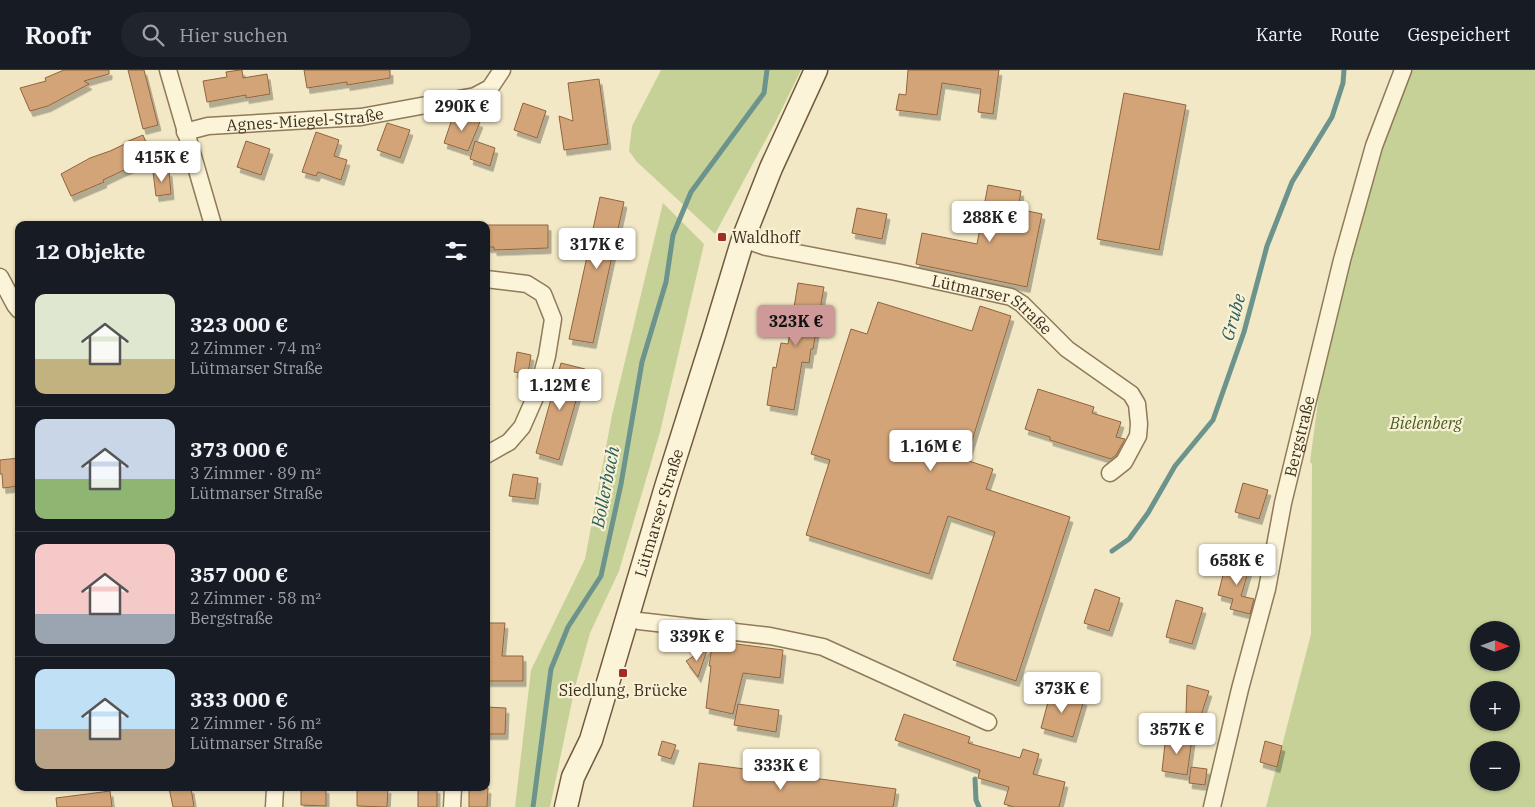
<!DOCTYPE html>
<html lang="de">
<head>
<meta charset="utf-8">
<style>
	:root { --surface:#171b24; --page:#20242c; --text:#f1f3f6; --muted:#9ea1a6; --line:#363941; --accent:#ce9998 }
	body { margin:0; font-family:"IBM Plex Serif",serif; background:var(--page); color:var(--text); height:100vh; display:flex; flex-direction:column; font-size:19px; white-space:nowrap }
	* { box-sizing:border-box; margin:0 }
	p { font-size:16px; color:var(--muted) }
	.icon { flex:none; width:28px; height:28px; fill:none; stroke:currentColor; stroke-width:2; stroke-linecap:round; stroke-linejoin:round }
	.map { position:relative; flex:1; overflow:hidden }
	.panel { position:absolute; left:15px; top:151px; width:475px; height:570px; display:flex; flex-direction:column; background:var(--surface); border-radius:10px; box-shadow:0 1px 4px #0004 }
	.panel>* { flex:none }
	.needle { width:32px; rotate:91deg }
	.controls { position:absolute; left:1470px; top:551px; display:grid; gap:10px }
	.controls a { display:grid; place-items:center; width:50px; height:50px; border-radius:50%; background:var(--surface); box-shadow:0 1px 4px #0004; font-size:25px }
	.price { position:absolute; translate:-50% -42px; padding:0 11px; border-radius:5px; background:#fff; color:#222; font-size:16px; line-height:32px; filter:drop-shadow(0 1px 2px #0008) }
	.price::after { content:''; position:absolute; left:50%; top:30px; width:15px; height:11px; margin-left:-8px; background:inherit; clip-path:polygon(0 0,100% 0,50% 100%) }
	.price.active { background:var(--accent); color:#111 }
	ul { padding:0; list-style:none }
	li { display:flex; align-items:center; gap:15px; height:125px; padding:0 20px }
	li+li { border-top:1px solid var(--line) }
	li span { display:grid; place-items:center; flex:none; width:140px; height:100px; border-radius:10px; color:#555 }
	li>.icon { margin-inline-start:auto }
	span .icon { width:60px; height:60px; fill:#fffc; stroke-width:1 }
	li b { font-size:21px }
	h2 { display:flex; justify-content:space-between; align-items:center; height:60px; padding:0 20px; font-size:21px }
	header { display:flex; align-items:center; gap:30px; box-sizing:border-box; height:70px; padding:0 25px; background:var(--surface); border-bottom:1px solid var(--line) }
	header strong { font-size:24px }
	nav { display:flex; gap:28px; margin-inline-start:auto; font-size:18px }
	.search { width:350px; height:45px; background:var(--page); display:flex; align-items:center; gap:12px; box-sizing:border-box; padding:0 18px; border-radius:28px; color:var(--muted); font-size:19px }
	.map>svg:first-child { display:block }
</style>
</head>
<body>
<header>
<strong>Roofr</strong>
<div class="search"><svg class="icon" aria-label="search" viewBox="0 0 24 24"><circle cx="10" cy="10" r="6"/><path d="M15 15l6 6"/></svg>Hier suchen</div>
<nav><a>Karte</a><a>Route</a><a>Gespeichert</a></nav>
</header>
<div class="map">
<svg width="1535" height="737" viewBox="0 0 1535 737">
	<defs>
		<filter id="shadow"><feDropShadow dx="3" dy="5.5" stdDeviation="0" flood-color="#0004"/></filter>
	</defs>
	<rect width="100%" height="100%" fill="#f2e8c5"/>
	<path fill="#c6d197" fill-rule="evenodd" d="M 661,0 L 801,0 L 777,49 L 715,164 L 637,92 L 629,81 L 632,56 Z
		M 1406,0 L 1535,0 L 1535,737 L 1266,737 L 1311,564 L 1312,394 L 1310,392 L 1328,255 L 1368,117 ZM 1479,560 L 1511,560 L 1511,592 L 1479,592 ZM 1479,620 L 1511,620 L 1511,652 L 1479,652 ZM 1479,680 L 1511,680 L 1511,712 L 1479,712 Z
		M 663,133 L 704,174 L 660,362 L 619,501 L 590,563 L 575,617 L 550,737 L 515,737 L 531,600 L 585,489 L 612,345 Z"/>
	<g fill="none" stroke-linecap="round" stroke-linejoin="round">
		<path stroke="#6c948d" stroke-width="5" d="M 1112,481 L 1129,469 L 1148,443 L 1175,396 L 1213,350 L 1244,262 L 1267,176 L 1292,112 L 1332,47 L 1343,13 L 1344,0
			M 975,709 L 976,730 L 979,737
			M 533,737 L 551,599 L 568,557 L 601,506 L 621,414 L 642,292 L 666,212 L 673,165 L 691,122 L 764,23 L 767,0"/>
	</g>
	<path fill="#d3a478" stroke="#90643d" filter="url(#shadow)" d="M 64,0 L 109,0 L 109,4 L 84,11 L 89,14 L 48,36 L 30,41 L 20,18 L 46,11 L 45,8 Z
		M 128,0 L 144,0 L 158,55 L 143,59 Z
		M 240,0 L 242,0 L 243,8 L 267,4 L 270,24 L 246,28 L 246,25 L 207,32 L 203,11 L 227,7 L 226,2 Z
		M 304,0 L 390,0 L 390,8 L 347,15 L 347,12 L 307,18 Z
		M 908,0 L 999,0 L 993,44 L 978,42 L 981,19 L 942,13 L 937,45 L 896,40 L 899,24 L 906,25 Z
		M 599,9 L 608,74 L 564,80 L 559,46 L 573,51 L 568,13 Z
		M 1124,23 L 1186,35 L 1159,180 L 1097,169 Z
		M 523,33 L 546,41 L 537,68 L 514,60 Z
		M 454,43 L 480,52 L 468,81 L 444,73 Z
		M 387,53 L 410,60 L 400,88 L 377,80 Z
		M 316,62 L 339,70 L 334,86 L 347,90 L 341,110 L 318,102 L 316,106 L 302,102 Z
		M 143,65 L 154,92 L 135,95 L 103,110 L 104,112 L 71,126 L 61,104 L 90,88 L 110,81 L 127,73 L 126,72 Z
		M 246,71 L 270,79 L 261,105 L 237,97 Z
		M 475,71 L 495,78 L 490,96 L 470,89 Z
		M 169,101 L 171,124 L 156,126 L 153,102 Z
		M 988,115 L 1021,121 L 1018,139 L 1042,144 L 1027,217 L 916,194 L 922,163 L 977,174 Z
		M 600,127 L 624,132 L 593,273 L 569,269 Z
		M 857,138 L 887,144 L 882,169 L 852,163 Z
		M 486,155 L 548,155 L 548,178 L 494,180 L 494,177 L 486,177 Z
		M 798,213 L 824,217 L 813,279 L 811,279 L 809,293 L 802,292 L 794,340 L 767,335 L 773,297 L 776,298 L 781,273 L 788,274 Z
		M 878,232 L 972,261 L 980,236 L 1011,246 L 966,390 L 993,399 L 986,419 L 1070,447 L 1016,611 L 953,590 L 995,462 L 948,446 L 929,504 L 806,465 L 830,390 L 811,384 L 851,259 L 867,264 Z
		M 517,282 L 531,285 L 528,304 L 514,302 Z
		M 561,293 L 585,299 L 559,390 L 536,383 Z
		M 1038,319 L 1094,337 L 1092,343 L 1121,352 L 1116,367 L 1125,369 L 1116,385 L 1111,389 L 1050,370 L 1050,367 L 1025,359 Z
		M 19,388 L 19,416 L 3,418 L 2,404 L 0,404 L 0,390 Z
		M 513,404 L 538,408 L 535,429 L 509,426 Z
		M 1243,413 L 1268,420 L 1259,449 L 1235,442 Z
		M 1233,486 L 1251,492 L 1241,526 L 1254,529 L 1250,544 L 1230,539 L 1233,529 L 1218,525 L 1223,505 L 1228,506 Z
		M 1095,519 L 1120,528 L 1109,561 L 1084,553 Z
		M 1176,530 L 1203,538 L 1192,574 L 1166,567 Z
		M 486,553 L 505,553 L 502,586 L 523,586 L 523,611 L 486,611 Z
		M 713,571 L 783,580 L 780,608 L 743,603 L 733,644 L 706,638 L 711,596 L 709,596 Z
		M 708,577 L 698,607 L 686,591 Z
		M 1187,615 L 1209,621 L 1200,648 L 1186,644 Z
		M 1051,621 L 1084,630 L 1073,667 L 1041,658 Z
		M 738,634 L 779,640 L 776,662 L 734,655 Z
		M 486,637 L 506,638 L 505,664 L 486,664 Z
		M 904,644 L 970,667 L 968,673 L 1020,688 L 1023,679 L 1039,684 L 1033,704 L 1065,712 L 1059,737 L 1014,737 L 1004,734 L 1009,717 L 978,708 L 980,700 L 895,670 Z
		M 1166,665 L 1192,669 L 1187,705 L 1162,701 Z
		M 662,671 L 676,675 L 671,689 L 658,685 Z
		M 1265,671 L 1282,676 L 1277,697 L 1260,692 Z
		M 699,693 L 896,719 L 893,737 L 693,737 Z
		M 1191,697 L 1207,699 L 1205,715 L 1189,713 Z
		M 169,718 L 191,718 L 194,737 L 173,737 Z
		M 301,718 L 326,718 L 326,736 L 301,735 Z
		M 357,718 L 388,718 L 387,737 L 357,736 Z
		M 418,718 L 437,718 L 437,737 L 418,737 Z
		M 469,718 L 488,718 L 487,737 L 469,737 Z
		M 110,721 L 112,737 L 57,737 L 56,728 Z"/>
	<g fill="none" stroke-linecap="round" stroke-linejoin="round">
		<defs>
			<g id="minor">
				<path d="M 168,0 L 213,155"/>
				<path id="s1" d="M 185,62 L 208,56 L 361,47 L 475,26 L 490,18 L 502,0"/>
				<path id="s2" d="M 743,169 L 766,177 L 896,202 L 1011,227 L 1022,234 L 1067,279 L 1131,324 L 1137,334 L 1139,354 L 1138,366 L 1124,392 L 1110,403"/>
				<path d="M 0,207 L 15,235 L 19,240"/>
				<path d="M 486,209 L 527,214 L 543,224 L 553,249 L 547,286 L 537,323 L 522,357 L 509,372 L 486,385"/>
				<path d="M 627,547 L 639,551 L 770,566 L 823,577 L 988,652"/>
				<path d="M 274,737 L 275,718"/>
				<path d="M 452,737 L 453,718"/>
				<path id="s3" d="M 1212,737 L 1240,619 L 1267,519 L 1283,433 L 1342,190 L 1374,76 L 1403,0"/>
			</g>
			<g id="secondary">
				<path id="s4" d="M 566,737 L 573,707 L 591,670 L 666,417 L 714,265 L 743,169 L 771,98 L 816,0"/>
			</g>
		</defs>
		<use href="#minor" stroke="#8f7a59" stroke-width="19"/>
		<use href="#secondary" stroke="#715a3c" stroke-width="25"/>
		<use href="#minor" stroke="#fbf4d9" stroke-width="16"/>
		<use href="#secondary" stroke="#fbf4d9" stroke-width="22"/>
	</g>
	<g fill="#a32c24" stroke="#f8f1d5" stroke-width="2">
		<rect x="717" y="162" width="10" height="10" rx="2.5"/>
		<rect x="618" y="598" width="10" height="10" rx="2.5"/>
	</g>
	<g text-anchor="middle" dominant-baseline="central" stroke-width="4.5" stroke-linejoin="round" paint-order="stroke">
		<g font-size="16" fill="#3e301e" stroke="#f8f1d5">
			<text stroke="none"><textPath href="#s1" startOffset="121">Agnes-Miegel-Straße</textPath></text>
			<text stroke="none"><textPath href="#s2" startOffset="260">Lütmarser Straße</textPath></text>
			<text stroke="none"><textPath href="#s3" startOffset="381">Bergstraße</textPath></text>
			<text stroke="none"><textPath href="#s4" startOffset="309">Lütmarser Straße</textPath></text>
		</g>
		<g font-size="16" fill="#3e301e" stroke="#f8f1d5" text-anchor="start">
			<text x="732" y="167">Waldhoff</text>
			<text x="623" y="620" text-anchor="middle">Siedlung, Brücke</text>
		</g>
		<g font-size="16" font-style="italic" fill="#495c23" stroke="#f8f1d5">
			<text x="1426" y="353">Bielenberg</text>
		</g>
		<g font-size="18" font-style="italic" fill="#2c5e5e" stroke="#f8f1d5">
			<text transform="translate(1233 247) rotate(-74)">Grube</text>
			<text transform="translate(605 417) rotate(-79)">Bollerbach</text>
		</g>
	</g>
</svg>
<div class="controls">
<a><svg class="needle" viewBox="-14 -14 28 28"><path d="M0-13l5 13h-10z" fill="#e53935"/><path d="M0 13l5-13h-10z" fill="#9ea1a6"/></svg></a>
<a>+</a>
<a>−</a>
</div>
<b class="price" style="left:462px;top:62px">290K €</b>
<b class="price" style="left:162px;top:113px">415K €</b>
<b class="price" style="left:990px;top:173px">288K €</b>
<b class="price" style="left:597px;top:200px">317K €</b>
<b class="price active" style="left:796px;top:277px">323K €</b>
<b class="price" style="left:560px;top:341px">1.12M €</b>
<b class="price" style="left:931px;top:402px">1.16M €</b>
<b class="price" style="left:1237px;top:516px">658K €</b>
<b class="price" style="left:697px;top:592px">339K €</b>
<b class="price" style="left:1062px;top:644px">373K €</b>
<b class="price" style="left:1177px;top:685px">357K €</b>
<b class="price" style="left:781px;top:721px">333K €</b>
<section class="panel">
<h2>12 Objekte<svg class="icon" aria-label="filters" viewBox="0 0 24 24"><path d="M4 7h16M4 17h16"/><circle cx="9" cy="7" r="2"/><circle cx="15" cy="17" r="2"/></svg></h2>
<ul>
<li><span style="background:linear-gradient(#dfe7d0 65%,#c2b280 0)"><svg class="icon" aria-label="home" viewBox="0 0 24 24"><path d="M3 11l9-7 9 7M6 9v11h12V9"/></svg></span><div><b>323 000 €</b><p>2 Zimmer · 74 m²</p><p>Lütmarser Straße</p></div></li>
<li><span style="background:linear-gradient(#c9d6e8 60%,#8fb573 0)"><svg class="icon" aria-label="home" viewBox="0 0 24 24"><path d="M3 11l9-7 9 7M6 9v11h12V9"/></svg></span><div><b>373 000 €</b><p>3 Zimmer · 89 m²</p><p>Lütmarser Straße</p></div></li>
<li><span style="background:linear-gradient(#f6c9c9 70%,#9aa5b1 0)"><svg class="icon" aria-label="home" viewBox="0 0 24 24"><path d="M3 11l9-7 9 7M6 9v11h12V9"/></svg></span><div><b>357 000 €</b><p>2 Zimmer · 58 m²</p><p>Bergstraße</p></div></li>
<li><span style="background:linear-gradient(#bfe0f5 60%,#b9a48a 0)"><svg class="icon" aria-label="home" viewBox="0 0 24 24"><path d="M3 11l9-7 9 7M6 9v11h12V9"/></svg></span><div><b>333 000 €</b><p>2 Zimmer · 56 m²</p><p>Lütmarser Straße</p></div></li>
</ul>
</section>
</div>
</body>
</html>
